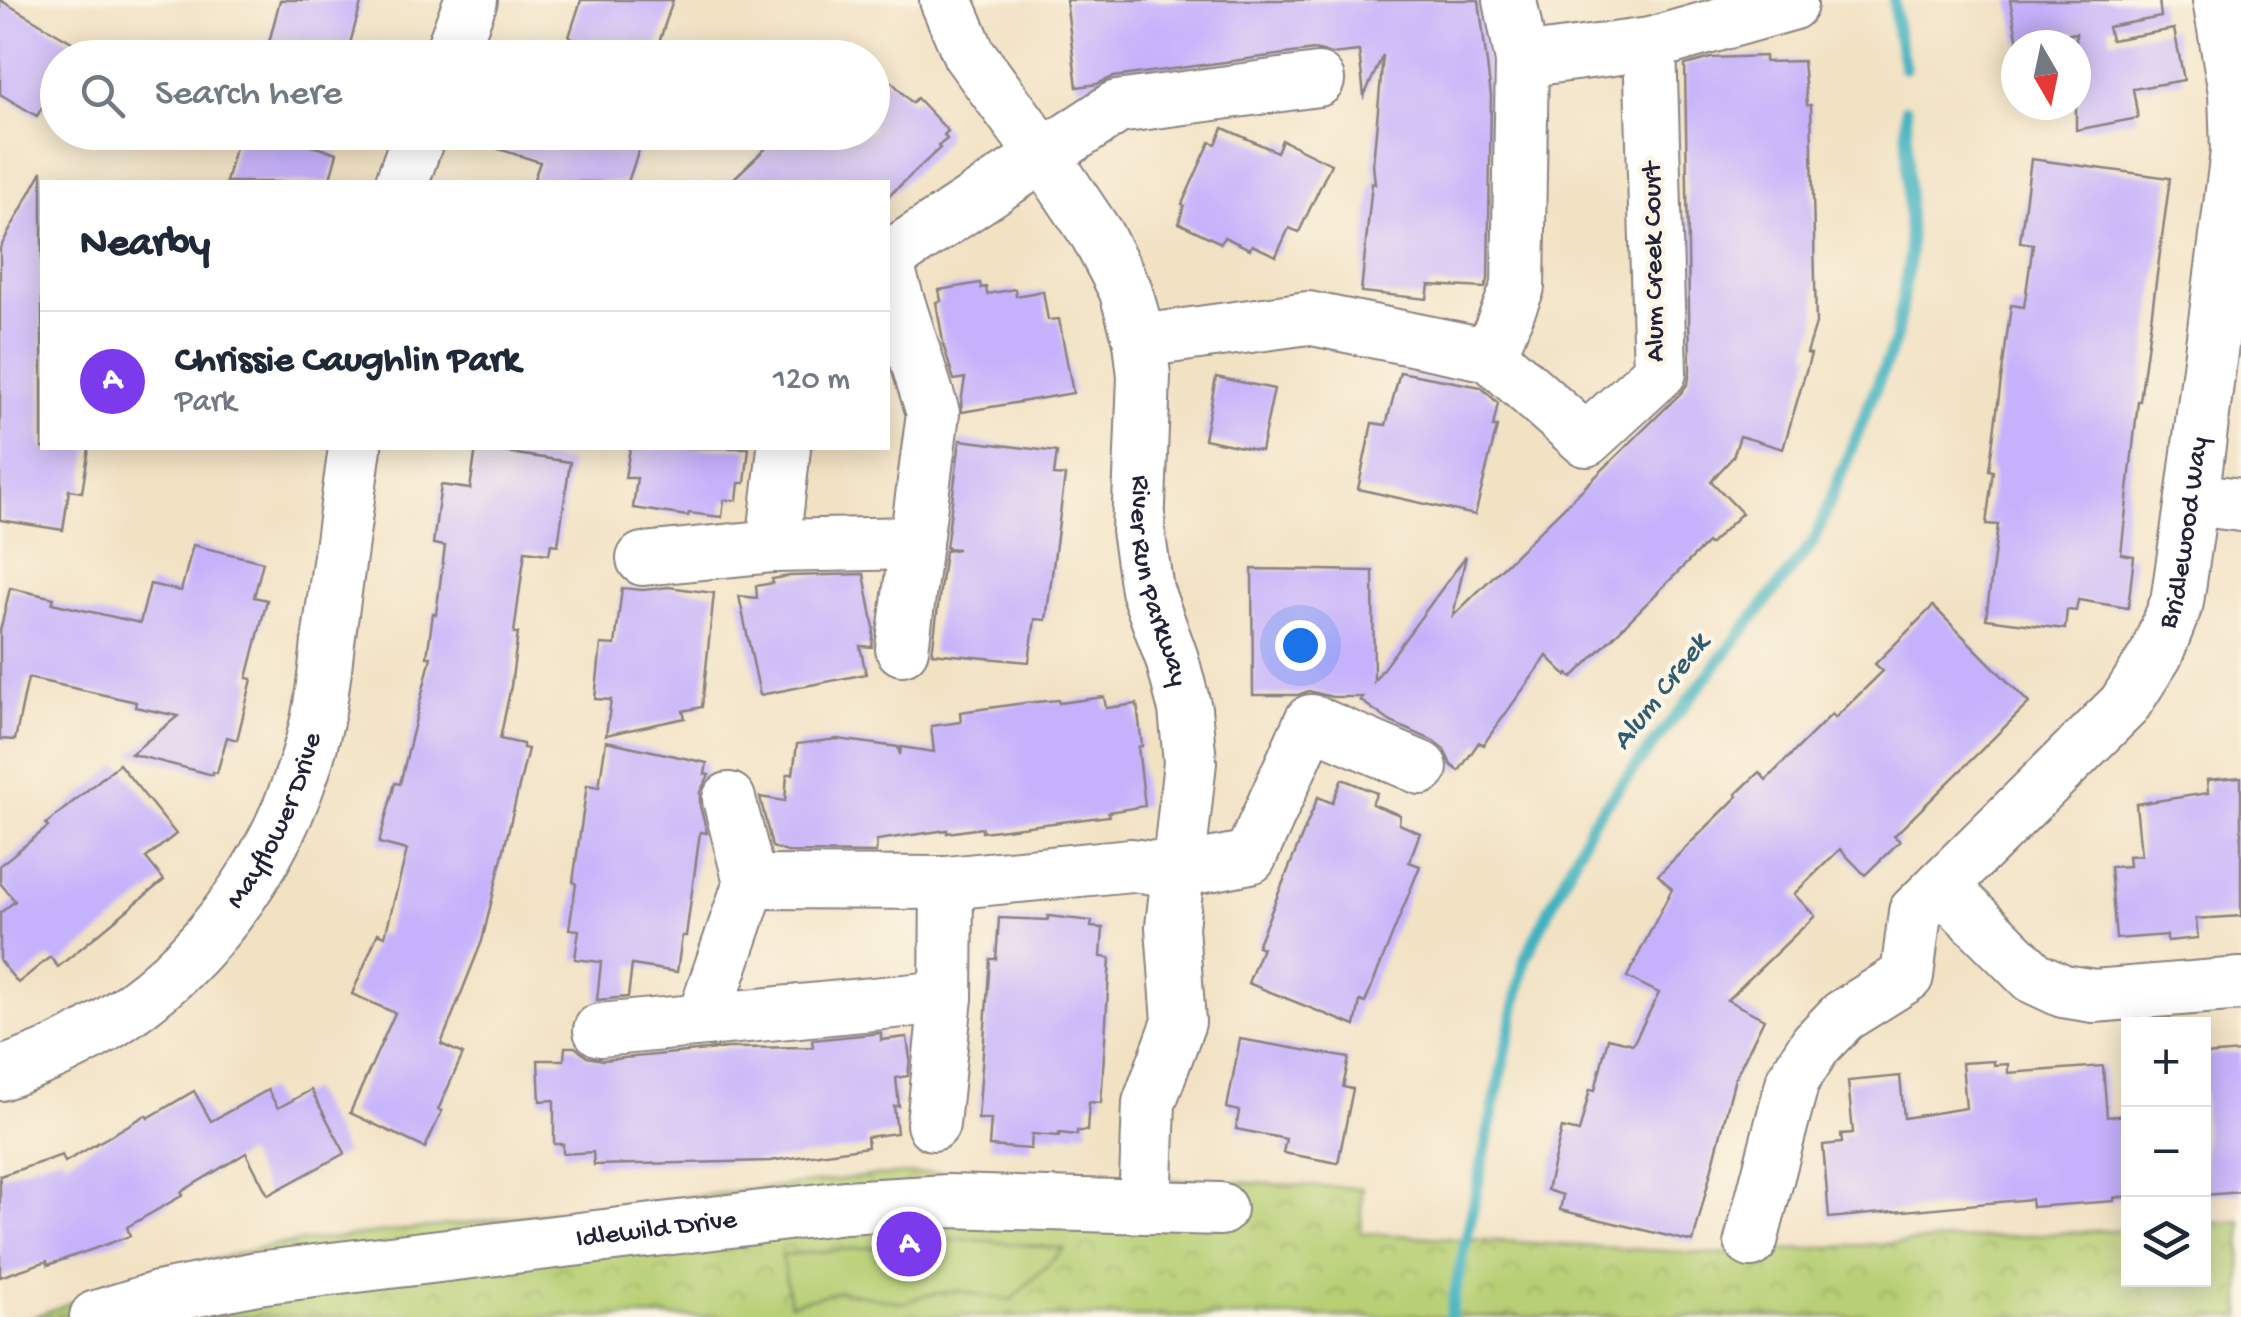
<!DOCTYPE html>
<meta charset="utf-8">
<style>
body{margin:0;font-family:"Gochi Hand",sans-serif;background:#f2f2f3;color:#1f2937}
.controls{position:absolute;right:30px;bottom:30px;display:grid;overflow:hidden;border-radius:0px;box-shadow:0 5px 25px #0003}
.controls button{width:90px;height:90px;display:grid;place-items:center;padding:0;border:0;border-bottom:2px solid #e0e1e3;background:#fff;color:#1f2937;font:50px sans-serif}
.compass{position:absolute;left:2001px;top:30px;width:90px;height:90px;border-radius:50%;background:#fff;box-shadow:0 5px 25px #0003;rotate:171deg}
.you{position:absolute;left:1300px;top:645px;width:35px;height:35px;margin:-25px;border:8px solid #fff;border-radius:50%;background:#1a73e8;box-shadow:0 0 0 15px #1a73e833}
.badge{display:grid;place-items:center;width:65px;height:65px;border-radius:50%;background:#7c3aed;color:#fff;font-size:32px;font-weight:700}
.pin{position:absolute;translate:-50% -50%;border:5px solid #fff;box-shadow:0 2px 10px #0006}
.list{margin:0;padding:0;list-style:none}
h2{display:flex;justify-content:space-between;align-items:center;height:130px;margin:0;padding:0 40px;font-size:42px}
h2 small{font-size:32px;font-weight:400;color:#747a83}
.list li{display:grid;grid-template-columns:65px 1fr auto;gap:30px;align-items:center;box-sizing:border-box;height:140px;padding:0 40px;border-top:2px solid #e0e1e3}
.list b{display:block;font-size:38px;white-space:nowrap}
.list p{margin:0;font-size:32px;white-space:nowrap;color:#747a83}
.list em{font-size:32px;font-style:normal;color:#747a83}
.icon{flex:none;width:55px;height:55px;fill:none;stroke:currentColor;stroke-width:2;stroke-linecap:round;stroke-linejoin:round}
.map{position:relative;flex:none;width:2241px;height:1317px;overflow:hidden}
.search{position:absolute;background:#fff;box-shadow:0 5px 25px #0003;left:40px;top:40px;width:850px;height:110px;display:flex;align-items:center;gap:25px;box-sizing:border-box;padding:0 35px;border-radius:55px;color:#747a83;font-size:38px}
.panel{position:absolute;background:#fff;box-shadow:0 5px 25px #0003;left:40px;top:180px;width:850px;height:270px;border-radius:0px}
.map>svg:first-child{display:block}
</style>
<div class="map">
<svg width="2241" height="1317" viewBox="0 0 2241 1317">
<defs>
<pattern id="park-crowns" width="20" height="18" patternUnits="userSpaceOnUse" patternTransform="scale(2.5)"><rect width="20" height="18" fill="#b7cf74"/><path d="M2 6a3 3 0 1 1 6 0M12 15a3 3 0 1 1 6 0" fill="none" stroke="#9db165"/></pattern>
</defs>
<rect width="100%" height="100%" fill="#fcf5e5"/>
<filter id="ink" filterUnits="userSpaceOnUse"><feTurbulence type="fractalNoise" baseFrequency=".01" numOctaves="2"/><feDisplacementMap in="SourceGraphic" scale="20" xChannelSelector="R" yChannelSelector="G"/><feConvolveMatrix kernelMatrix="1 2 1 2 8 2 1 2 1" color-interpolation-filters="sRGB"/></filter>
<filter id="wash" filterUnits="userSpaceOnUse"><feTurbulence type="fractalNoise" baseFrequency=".0048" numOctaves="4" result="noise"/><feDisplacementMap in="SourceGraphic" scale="40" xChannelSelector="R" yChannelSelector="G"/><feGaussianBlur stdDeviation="2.25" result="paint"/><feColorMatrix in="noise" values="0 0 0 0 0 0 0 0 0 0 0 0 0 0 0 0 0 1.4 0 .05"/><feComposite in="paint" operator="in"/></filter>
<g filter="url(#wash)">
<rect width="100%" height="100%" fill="#f2e2c4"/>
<path fill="url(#park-crowns)" stroke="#6c7858" stroke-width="2.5" d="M965,1171l397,17 -1,45 356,21 411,-25v51h76v-56l37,-3v96h-2209l115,-42 127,-30 598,-69z"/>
<path fill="#b7cf74" stroke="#6c7858" stroke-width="2.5" d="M966,1239l98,10 -53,51 -52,-9 -35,4 -19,8 -65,-12 -50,13 -8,-49z"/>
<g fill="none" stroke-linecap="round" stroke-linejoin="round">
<g stroke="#43b2bf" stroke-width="12">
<path d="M1894,0l3,32 8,36"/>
<path d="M1450,1317l75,-358 67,-137 222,-281 82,-203 14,-84 -4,-145"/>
</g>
</g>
<g id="blocks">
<g fill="#c5b1fc">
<path d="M0,0l99,58h-41v23l-21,35 -37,-22z"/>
<path d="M280,0h82l-16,58h-81z"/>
<path d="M581,0h92l-19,58h-88l6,-20 -3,-1z"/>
<path d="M1066,0h413l12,96 -3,184 -3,8 -56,-3 -2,14 -66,-7 11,-109 3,1 -2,-20 10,-109 -19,41 -5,-45 -27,3 -18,-4 -201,27 -16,7 -20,3z"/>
<path d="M2010,0h149l2,17 -53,10 3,13 63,-11 10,51 -51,9 5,29 -62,12v-97l-58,10z"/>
<path d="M1765,56v6l38,-1 4,44h4l5,219 -9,29 4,1 -28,95 -43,-13 -7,21 -22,24 31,32 -33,32 -2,-2 -135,135 -4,-4 -1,2 -20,-20 -64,89 -4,-3 -20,29 -8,-6 -7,-16 -10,-8 -43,-19 -31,-22 3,-3h-31l-23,-6 -11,4h-45l-1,-126 121,2 1,110 92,-125 -13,60 228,-223 7,-10 2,-12 -5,-306 26,-7z"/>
<path d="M872,67l17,17 3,-2 20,21 5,-5 31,33 -4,4 3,4 -9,7 2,2 -50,47 -2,-3v-10h-158l53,-50h89z"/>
<path d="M1223,128l54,24 5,-12 49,24 -32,68 -10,-4 -13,28 -24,-11 -2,4 -26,-12 -3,6 -42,-20 5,-18 -2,-1 28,-62 6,2z"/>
<path d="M239,132h68l-3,12 33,9 -8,29h-103z"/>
<path d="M471,132h174l-17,50h-95l7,-20 -70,-22z"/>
<path d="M2031,159l139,19 -30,223h-2l-17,153 13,2 -6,52 -50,-8 -2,11 -9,-1 -2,19 -79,-10 12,-94 -12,-1 7,-53 -4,-1 22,-165 13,2 9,-63 -13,-2z"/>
<path d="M42,171v277h47l-7,44 -13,-2 -6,40 -63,-10v-272z"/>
<path d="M980,283l1,5 5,-1 1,7 28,-5 1,7 27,-5 5,29 11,-1 14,74 -111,19 -1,-9 4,-25 -11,2 -10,-33 -8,-45 5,-1 -2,-11z"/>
<path d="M1400,372l81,15 17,16 -5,24h4l-22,88 -117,-26 14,-66 14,2z"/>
<path d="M1216,377l58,12 -13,62 -57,-12z"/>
<path d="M960,440l97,12 -3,23 11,1 -19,144 -11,-1 -6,43 -97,-9 13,-102 13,-2 -12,-1z"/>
<path d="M476,448l94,14 -12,83 -7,-1 -2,10 -24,-3 -11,82h4l-7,53 -11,53 23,5v4l5,1 -46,192 -41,103 22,10 -25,56 4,1 -17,37 -75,-35 45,-100 -43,-19 26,-61 7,3 22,-86 -28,-7 16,-60 5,1 31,-127h-4l6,-44 3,1 9,-68 -12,-2 8,-59 29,4z"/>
<path d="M630,448h119l-4,35h-6l-2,17h-13l-2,17 -33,-4 -1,3 -55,-8 4,-30h-12z"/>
<path d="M193,545l70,17 -9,35 13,3 -20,78 5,1 -15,61 -10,-3 -10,36 -4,-1v3l-82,-21 47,-38 -43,-9 1,-5 -108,-24 -13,62 -15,-1v-108l10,-43 44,10 -2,5 88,20 10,-39 31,7z"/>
<path d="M864,574l10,54 -2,19 -12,-1 6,28 -106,21 -21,-99 18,2 -1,-12 17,-3 -1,-4 18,-3z"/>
<path d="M668,587l46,6 -12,114 -19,4 2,7 -79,17 5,-35 -16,-1 6,-55 14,1 7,-57 21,2z"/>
<path d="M1933,606l96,97 -135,133 6,5 -35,34 -25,-26 -46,45 21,22 -88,84 37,19 -29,59 -42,164 -133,-32 3,-15 -16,-5 15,-62 17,4 11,-43 5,1 13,-52 25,6 26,-51 -32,-16 45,-88 -14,-14 80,-79 -2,-2 23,-22 7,8 66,-66 3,4 48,-47 -8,-7z"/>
<path d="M1104,697l2,11 31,-4 5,42 -4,1 7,59 -37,6 1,4 -127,16v-4l-35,5v-3l-70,10 -1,13 -89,-1 -15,-5 -12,-50 25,4 2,-27h6l4,-30 40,-5 61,8 2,8 1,-8 33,5 -3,-26 30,-4 -1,-10 64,-9 34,-3 1,3z"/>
<path d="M606,741l101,22 -2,11 4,1 -9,17v14l7,27 -7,-1 -14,104h-4l-5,36 -45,-7 -4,32 -31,3 4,-38 -26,-3 4,-29 -10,-1 7,-45 -3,-2 14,-97 12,2z"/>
<path d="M119,764l57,70 -30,24 18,22 -106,87 -8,-10 -32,26 -18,-22v-48l15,-12 -15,-18v-18l48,-38 -2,-3z"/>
<path d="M2241,777v139l-45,3 2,19 -31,3v-6l-51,4 -6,-72 19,-1 -1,-10 13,-1 -5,-51 72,-11 -1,-13z"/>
<path d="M1342,779l35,14 -5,11 28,11 -1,9 21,9 -11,29 11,4 -55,137 -5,-2 -5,25 -107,-43 14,-35 -5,-2 61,-149 14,6z"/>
<path d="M1048,916l44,5 -1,6 12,1 -2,29 9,1 -9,145 -12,-1 -2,29h-10v4l-18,-2v3l-27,-2 -1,15 -42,-3 2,-27h-13l12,-160h6l3,-41 49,2z"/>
<path d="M881,1033v7l26,-3 3,22 -2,17 -12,2 3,28h-5l3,27 -30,4 1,10 -98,14 -176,4 -1,-13 -30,2v-10h-9v-44l-14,1 -2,-41h26l1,-13h10l12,10 16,3 125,-12 85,-1 -1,-7z"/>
<path d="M1240,1039l109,19 -6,29 10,2 -15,74 -55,-10 3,-14 -50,-10 3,-18 -12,-3z"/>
<path d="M2241,1052v140l-37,3v-140z"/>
<path d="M1994,1061v4l14,-1v9l95,-7 4,51 21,-2v82l-14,1v3l-82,6 -1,-8 -202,19 -6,-73 19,-2 -1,-9 12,-1 -5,-52 52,-5 4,42 62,-10 -4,-45z"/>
<path d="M268,1090l10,18 33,-18 34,63 -77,42 -22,-42 -65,39 2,3 -56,32 3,9 -82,29 -1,-4 -47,16v-101l62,-21 3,7 81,-47 2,3 46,-27 17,30z"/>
</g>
</g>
</g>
<g filter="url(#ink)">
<use href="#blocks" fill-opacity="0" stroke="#8a8280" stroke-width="2.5"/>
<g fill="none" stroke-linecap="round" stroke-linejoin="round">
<defs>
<g id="minor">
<path id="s1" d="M946,0l23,54 75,102 53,79 28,54 15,52 4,35 -6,154 9,60 25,69 13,50 5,53 -18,165 7,95 -30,81 -4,104"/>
<path d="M449,58l22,-58"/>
<path d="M1522,61l128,-17 141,-40"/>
<path d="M402,182l18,-50"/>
<path d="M888,258l229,-151 201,-27"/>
<path d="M888,269l45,144 -31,236"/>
<path d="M1140,341l168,-23 182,37 96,85 74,-68 -10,-328"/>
<path d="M1490,355l28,-68 4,-226 -12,-61"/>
<path d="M2192,499l49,6"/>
<path d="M773,546l143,-3"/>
<path d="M643,559l130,-13 11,-98"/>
<path d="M750,882l197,1"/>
<path d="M1942,886l91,91 30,14 31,5 147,-12"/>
<path d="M703,1020l47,-138 -21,-83"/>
<path d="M600,1030l346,-33"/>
<path id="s2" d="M0,1074c21,-8 43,-15 63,-25 129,-62 221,-186 253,-324 7,-29 9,-60 13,-90 9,-62 17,-125 26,-187"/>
<path d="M933,1124l13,-127 1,-114 184,-18 47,6 72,-14 61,-136 110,47"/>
<path id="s3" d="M1751,1241l42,-161 23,-36 27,-28 64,-40 8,-64 209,-207 32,-50 21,-53 15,-103 45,-347 -2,-60 -16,-92"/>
<path id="s4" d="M96,1317l62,-19 99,-20 588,-71 103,-6 272,8"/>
</g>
</defs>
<use href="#minor" stroke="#8a8280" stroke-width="56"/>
<use href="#minor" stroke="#fff" stroke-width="52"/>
</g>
</g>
<g text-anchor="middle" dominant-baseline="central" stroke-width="9" stroke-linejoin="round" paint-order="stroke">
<g font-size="28" fill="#22223b" stroke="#fcf5e5">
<text transform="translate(1655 262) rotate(-91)">Alum Creek Court</text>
<text stroke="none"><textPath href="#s3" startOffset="868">Bridlewood Way</textPath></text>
<text stroke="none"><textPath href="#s1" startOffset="638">River Run Parkway</textPath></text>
<text stroke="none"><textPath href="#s2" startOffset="388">Mayflower Drive</textPath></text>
<text stroke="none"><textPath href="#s4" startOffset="568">Idlewild Drive</textPath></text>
</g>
<g font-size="30" font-style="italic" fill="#2f5c70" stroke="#fcf5e5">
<text transform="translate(1662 693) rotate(-52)">Alum Creek</text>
</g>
</g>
</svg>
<div class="controls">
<button>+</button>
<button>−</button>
<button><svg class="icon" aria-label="layers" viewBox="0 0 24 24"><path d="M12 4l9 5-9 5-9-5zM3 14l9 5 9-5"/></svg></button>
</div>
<svg class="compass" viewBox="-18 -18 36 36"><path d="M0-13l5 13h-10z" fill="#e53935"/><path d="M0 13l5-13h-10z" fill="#747a83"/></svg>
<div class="you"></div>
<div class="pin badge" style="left:909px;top:1244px">A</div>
<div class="search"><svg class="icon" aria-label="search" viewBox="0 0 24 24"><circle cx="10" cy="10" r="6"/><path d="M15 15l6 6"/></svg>Search here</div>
<section class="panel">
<h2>Nearby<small></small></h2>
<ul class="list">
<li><span class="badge">A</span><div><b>Chrissie Caughlin Park</b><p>Park</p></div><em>120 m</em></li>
</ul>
</section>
</div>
